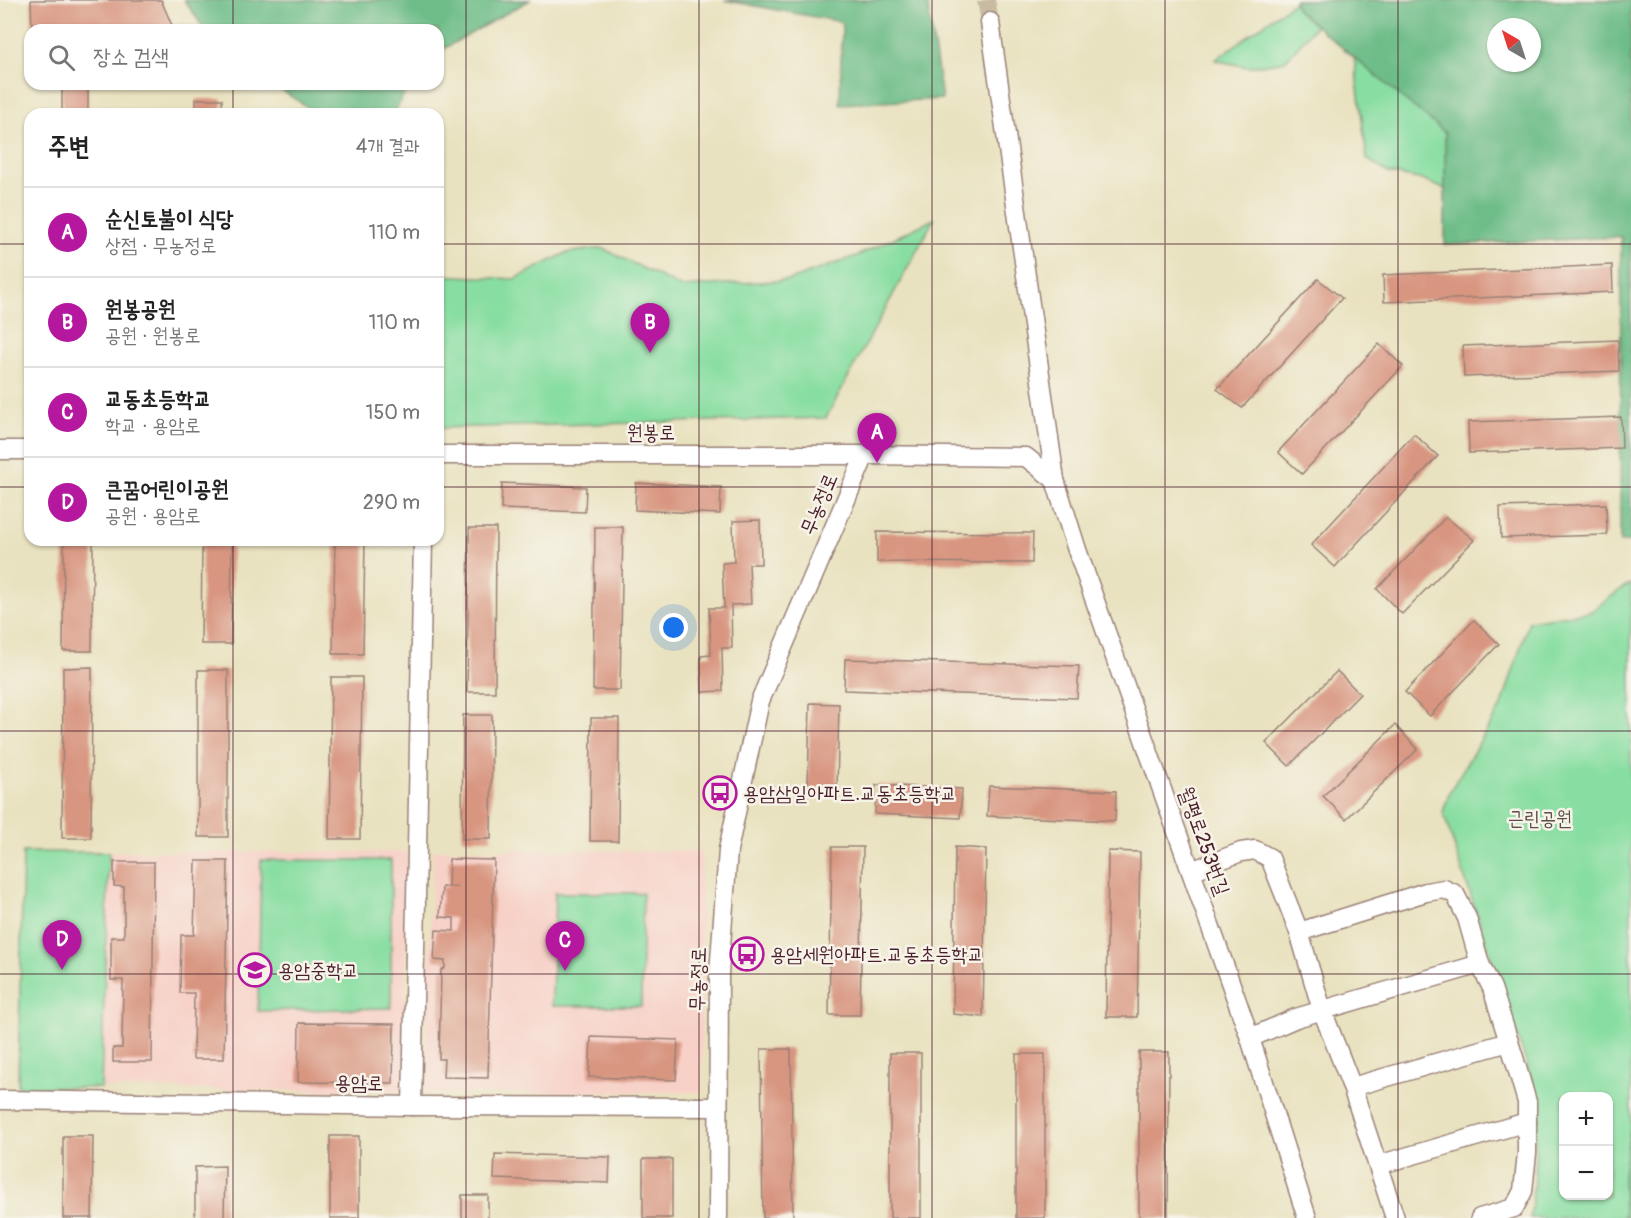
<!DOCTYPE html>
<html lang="ko">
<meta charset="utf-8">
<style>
body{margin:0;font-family:Pangolin,"Poor Story",sans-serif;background:#f2f2f2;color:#222}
.controls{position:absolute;right:18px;bottom:18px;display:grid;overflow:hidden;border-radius:12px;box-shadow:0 2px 4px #0004}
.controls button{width:54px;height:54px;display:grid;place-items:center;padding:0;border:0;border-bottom:2px solid #e0e0e0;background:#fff;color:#222;font:30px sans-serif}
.compass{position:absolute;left:1487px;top:18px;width:54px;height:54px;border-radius:50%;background:#fff;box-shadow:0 2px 4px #0004;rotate:321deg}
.you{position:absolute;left:674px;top:628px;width:21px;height:21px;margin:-15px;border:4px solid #fff;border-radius:50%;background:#1a73e8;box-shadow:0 0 0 9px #1a73e833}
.badge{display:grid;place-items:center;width:39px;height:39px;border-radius:50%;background:#b5179e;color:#fff;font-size:20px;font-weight:700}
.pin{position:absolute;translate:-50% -50px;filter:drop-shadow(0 2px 3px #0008)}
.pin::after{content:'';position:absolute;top:32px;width:21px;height:18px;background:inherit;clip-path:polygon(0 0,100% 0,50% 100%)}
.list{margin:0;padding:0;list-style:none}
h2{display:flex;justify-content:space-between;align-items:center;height:78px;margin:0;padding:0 24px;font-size:26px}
h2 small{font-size:20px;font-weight:400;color:#767676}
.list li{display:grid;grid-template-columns:39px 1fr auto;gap:18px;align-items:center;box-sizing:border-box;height:90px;padding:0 24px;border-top:2px solid #e0e0e0}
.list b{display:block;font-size:22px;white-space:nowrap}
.list p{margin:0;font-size:20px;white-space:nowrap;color:#767676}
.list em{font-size:20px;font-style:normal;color:#767676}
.icon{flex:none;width:33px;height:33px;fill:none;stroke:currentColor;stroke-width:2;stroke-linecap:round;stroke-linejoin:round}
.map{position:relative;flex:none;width:1631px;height:1218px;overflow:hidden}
.search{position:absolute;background:#fff;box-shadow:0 2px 4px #0004;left:24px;top:24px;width:420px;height:66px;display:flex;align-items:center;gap:15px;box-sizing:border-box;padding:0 21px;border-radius:18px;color:#767676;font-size:22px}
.panel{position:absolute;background:#fff;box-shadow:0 2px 4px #0004;left:24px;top:108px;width:420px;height:438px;border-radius:18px}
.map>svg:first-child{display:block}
</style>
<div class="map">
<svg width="1631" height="1218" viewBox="0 0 1631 1218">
<rect width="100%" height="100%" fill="#f7f3e8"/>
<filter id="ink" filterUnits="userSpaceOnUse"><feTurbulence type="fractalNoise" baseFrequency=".0167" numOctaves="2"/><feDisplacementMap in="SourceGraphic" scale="12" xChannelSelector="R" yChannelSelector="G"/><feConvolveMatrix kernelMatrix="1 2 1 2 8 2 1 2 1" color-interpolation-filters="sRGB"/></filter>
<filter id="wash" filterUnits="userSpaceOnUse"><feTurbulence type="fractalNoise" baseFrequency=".008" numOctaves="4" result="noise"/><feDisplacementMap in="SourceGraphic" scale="24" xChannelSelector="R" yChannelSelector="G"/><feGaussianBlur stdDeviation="1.35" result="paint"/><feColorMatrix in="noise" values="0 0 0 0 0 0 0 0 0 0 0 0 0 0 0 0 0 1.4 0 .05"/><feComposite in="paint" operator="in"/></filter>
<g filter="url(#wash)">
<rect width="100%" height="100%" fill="#e9e2c0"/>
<g fill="#f7d1c8">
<path d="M433,850l268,1 1,241 -277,1z"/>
<path d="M109,852h298l-3,240 -303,-4z"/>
</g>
<g fill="#88dea2" stroke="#697e66" stroke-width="1.5" fill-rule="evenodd">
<path d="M1297,0h334l-98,223 -114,-44 -31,-6 -21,-14 -17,-135 -31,-2 -34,39 -37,6 -33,-7zM1496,27h36v36h-36z"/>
<path d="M934,219l-108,199 -388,10v-153l77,4 51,-26 36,-5 79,39 109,-7 69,-25z"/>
<path d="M1631,584v634h-101l5,-44v-85l-92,-277 7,-21 52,-86 27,-84 61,-9 37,-27zM1564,1096h44v100h-44z"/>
<path d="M23,852h86l-8,236 -83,-1z"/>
<path d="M261,860h130v148l-133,3z"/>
<path d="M555,893h88l-2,113h-89z"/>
</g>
<g fill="#6ebd88" stroke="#5c6e5a" stroke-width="1.5" fill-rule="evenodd">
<path d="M184,0h346l-92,52v-22h-233z"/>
<path d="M724,0h203l15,99 -102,5 2,-82z"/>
<path d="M1294,0h337v541l-11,1 1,-305 -176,8v-112l-148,-123zM1496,27h36v36h-36z"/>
<path d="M272,84h137l-15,30h-76z"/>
<path d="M1631,1124v94h-7l-1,-45z"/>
</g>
<g id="blocks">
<g fill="#d89580">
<path d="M31,0h130l13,30h-142z"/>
<rect x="62" y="85" width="26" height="29"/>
<rect x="196" y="99" width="26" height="15"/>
<path d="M1612,265l1,27 -229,10 -1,-27z"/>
<path d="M1318,279l24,19 -100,110 -25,-19z"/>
<path d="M1618,340l1,31 -155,6 -1,-31z"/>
<path d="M1379,344l24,22 -101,108 -24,-22z"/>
<path d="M1621,417l1,31 -153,5 -1,-31z"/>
<path d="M1414,434l24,22 -103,111 -24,-22z"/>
<path d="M502,483l84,4 -1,25 -84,-3z"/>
<path d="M636,483l85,4 -1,27 -85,-4z"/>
<path d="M1606,504l1,31 -106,3 -1,-31z"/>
<path d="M1446,517l28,23 -72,74 -25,-25z"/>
<path d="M760,520l1,44h-12l2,40 -20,1 1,43h-10l1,43 -21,1 -1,-36 10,-1 -2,-47h15l-2,-45 12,-1 -1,-41z"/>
<path d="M595,527h28l-3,163h-27z"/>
<path d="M469,528h27l-1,164h-28z"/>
<path d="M877,532l156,1 -1,30 -155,-1z"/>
<path d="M64,540h29l-1,111h-29z"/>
<path d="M335,540h30l-2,114h-30z"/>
<path d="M202,542l30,1 -1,101h-30z"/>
<path d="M1474,620l25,24 -69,72 -25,-24z"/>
<path d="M845,659l234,7 -2,32 -233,-8z"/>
<path d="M92,667l-1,171h-29l1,-170z"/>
<rect x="198" y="670" width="30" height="167"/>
<path d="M1337,671l23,23 -71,72 -23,-23z"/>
<path d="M331,677h31l-2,162h-31z"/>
<path d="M810,703l29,1 -2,85h-29z"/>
<path d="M463,715h29l-1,124h-29z"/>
<path d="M591,718h28l-1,123h-28z"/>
<path d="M1395,725l23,24 -72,70 -23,-23z"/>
<path d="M876,785l86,4 -2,29 -85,-4z"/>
<path d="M989,786l127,5 -1,30 -128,-5z"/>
<path d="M832,847h31l-3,168h-31z"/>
<path d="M955,847l31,2 -3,168 -30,-3z"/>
<path d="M1108,851l32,1 -3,165h-31z"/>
<path d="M449,859l45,1 -6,218 -45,-1 1,-18h-5l2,-89 4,-2v-7l-11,-1 2,-30 18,1v-13l-14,-1 2,-30h17h-11z"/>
<path d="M196,861h32l-4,198h-31l1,-66h-14l1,-58h13z"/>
<path d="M114,862h40l-2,200h-39v-14h9l1,-68h-12v-43h13v-50l-10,-1z"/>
<path d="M299,1023l95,1 -1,59 -95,-1z"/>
<path d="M591,1037l87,3 -2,40 -87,-3z"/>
<path d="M761,1049h30l2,169h-30z"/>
<path d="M1139,1052h30l-1,166h-29z"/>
<rect x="890" y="1053" width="31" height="165"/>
<rect x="1016" y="1054" width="29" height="164"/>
<path d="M63,1136h30l-1,82h-29z"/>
<rect x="330" y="1136" width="29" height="82"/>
<path d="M495,1154l115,3 -1,26 -115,-4z"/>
<rect x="643" y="1159" width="29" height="59"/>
<path d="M225,1166l-1,52h-29v-51z"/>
<rect x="462" y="1195" width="26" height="23"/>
</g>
</g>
</g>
<g filter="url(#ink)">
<use href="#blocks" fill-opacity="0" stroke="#9a8076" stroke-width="1.5"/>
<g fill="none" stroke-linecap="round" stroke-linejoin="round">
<path stroke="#c9bba2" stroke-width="18" stroke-dasharray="18 9" stroke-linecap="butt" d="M986,0l4,22"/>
<defs>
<g id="minor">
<path d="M990,22l65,458 22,70 173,488 57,180"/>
<path d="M0,450h30"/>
<path d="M438,455h427l161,2 29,23"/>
<path d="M1191,871l50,-19 14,-2 15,8 29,74 23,78 30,77 43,131"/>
<path d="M1299,932l127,-40 18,-3 11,5 12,24 13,46 12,24 23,73 12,41v51l-4,38 -9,17 -34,10"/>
<path d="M1250,1038l46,-20 184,-54"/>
<path d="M1352,1087l157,-45"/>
<path d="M0,1100l412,6 306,1"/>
<path d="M412,1106l11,-566"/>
<path d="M1378,1165l149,-43"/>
<path d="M718,1218l1,-244 9,-124 32,-149 105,-246"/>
</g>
</defs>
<use href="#minor" stroke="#9a8076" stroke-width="21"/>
<use href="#minor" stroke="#fff" stroke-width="18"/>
</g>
</g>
<path fill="none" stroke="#4a1f2b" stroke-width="1.5" stroke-opacity="0.55" d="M233,0v30M466,0v1218M699,0v1218M932,0v1218M1165,0v1218M1398,0v1218M233,84v30M0,244h30M438,244h1193M0,487h30M438,487h1193M233,540v678M0,731h1631M0,974h1631"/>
<defs>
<symbol id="bus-ring" viewBox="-11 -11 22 22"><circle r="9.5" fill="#f7f3e8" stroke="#b5179e" stroke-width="1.5"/><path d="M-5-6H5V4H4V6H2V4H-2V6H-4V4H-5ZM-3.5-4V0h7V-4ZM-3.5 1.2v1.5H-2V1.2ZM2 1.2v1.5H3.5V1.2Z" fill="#b5179e"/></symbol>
<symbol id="school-ring" viewBox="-11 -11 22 22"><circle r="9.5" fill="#f7f3e8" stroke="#b5179e" stroke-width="1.5"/><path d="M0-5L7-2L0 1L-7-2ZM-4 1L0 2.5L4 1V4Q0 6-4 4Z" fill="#b5179e"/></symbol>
</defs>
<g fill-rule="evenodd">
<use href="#bus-ring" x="701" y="774" width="38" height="38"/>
<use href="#bus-ring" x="728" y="935" width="38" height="38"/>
<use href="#school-ring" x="236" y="951" width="38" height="38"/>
</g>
<g text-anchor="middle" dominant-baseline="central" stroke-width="5" stroke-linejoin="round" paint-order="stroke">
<g font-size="20" fill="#4a1f2b" stroke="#f7f3e8">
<text x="651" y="432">원봉로</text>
<text transform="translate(819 504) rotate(-67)">무농정로</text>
<text transform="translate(1204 841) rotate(70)">월평로253번길</text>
<text transform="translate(698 979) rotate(-88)">무농정로</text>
<text transform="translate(359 1083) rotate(1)">용암로</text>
</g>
<g font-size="20" fill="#4a1f2b" stroke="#f7f3e8" text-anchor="start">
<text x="743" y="793">용암삼일아파트.교동초등학교</text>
<text x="770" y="954">용암세원아파트.교동초등학교</text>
<text x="278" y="970">용암중학교</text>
</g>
<g font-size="20" fill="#5a4f49" stroke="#f7f3e8">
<text x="1540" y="818">근린공원</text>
</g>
</g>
</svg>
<div class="controls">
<button>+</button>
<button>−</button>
</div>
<svg class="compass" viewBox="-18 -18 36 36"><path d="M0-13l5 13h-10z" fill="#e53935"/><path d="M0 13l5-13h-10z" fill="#767676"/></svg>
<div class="you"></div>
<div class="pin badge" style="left:877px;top:463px">A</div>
<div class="pin badge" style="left:650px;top:353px">B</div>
<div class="pin badge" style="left:565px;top:971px">C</div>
<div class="pin badge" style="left:62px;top:970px">D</div>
<div class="search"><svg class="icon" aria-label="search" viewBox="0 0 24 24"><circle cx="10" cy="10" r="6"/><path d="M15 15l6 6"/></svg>장소 검색</div>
<section class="panel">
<h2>주변<small>4개 결과</small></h2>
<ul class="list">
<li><span class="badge">A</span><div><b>순신토불이 식당</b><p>상점 · 무농정로</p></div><em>110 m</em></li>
<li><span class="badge">B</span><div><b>원봉공원</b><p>공원 · 원봉로</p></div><em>110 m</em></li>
<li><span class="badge">C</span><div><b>교동초등학교</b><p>학교 · 용암로</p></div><em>150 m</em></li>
<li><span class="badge">D</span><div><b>큰꿈어린이공원</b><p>공원 · 용암로</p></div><em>290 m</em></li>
</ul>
</section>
</div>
